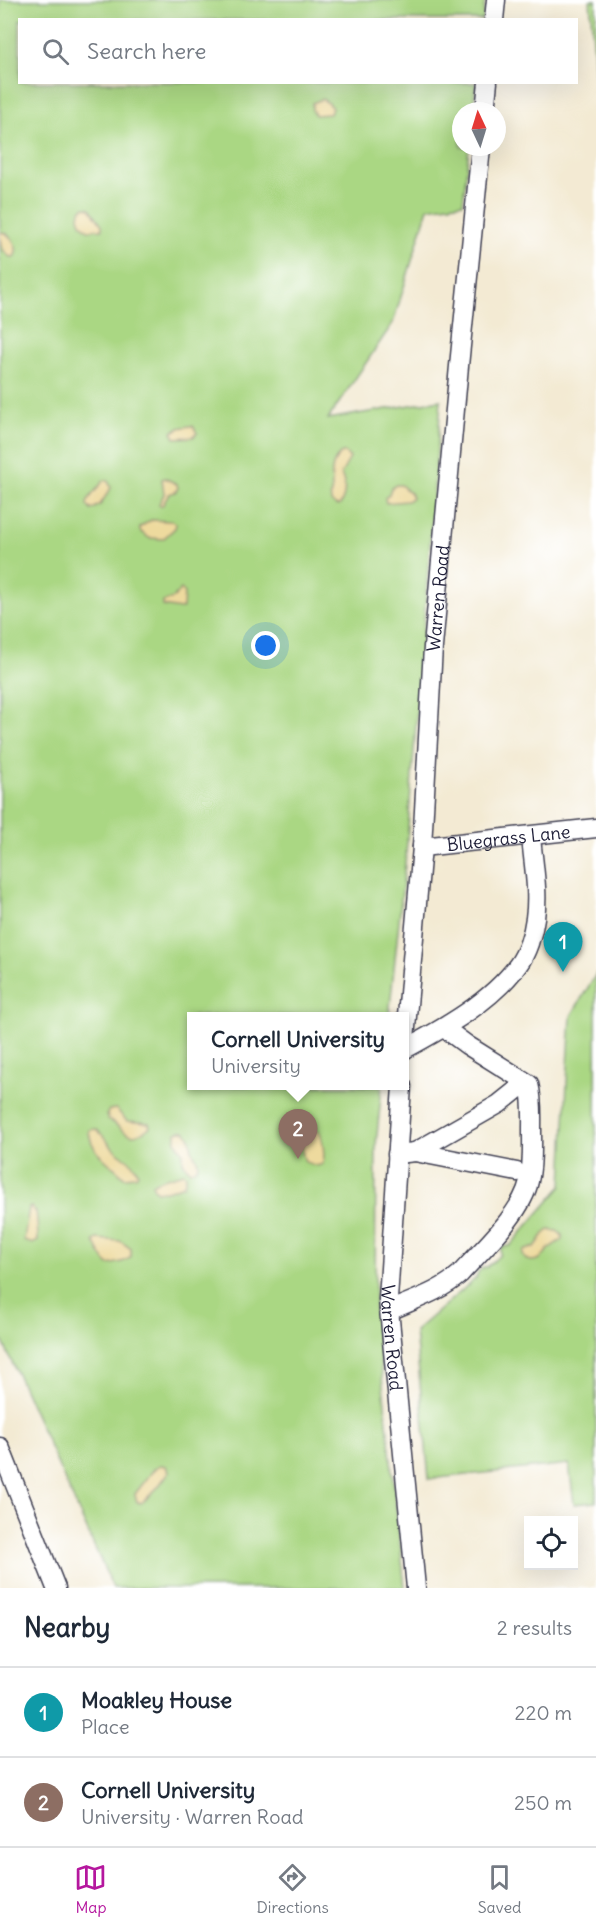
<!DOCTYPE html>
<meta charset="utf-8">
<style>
body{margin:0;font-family:Delius,sans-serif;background:#f2f2f3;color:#1f2937}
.controls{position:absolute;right:18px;bottom:18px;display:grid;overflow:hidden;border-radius:0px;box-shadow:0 6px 24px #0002}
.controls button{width:54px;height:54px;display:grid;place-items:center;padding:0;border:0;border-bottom:2px solid #e0e1e3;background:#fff;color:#1f2937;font:30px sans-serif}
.compass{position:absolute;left:452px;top:102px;width:54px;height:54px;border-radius:50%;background:#fff;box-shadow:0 6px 24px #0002;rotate:356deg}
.you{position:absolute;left:266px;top:646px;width:21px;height:21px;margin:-15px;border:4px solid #fff;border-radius:50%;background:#1a73e8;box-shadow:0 0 0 9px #1a73e833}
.badge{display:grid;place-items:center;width:39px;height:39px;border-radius:50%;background:#b5179e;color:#fff;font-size:20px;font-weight:700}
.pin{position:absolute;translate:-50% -50px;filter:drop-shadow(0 2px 3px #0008)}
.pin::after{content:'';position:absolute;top:32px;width:21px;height:18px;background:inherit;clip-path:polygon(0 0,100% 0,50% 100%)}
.popup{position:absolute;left:187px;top:1012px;width:222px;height:78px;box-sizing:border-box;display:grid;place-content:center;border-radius:0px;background:#fff;filter:drop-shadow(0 2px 4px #0005);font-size:20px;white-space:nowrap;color:#747a83}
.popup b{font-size:22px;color:#1f2937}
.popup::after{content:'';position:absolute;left:50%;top:100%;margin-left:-12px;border:12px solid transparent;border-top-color:#fff}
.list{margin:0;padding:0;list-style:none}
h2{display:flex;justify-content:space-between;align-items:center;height:78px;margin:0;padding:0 24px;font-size:26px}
h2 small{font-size:20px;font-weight:400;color:#747a83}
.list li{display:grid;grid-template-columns:39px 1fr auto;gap:18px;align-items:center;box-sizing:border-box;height:90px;padding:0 24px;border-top:2px solid #e0e1e3}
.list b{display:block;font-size:22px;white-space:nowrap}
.list p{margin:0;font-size:20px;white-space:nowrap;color:#747a83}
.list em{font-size:20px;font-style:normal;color:#747a83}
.icon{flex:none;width:33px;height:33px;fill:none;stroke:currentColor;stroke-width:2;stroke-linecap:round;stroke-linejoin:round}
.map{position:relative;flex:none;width:596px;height:1588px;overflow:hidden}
.search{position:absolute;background:#fff;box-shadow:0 6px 24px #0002;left:18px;right:18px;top:18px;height:66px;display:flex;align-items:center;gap:15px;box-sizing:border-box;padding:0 21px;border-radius:0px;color:#747a83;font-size:22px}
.sheet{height:258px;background:#fff}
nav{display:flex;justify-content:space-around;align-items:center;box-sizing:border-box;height:84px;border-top:2px solid #e0e1e3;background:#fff;font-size:16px;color:#747a83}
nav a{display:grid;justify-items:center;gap:3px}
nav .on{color:#b5179e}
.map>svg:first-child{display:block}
</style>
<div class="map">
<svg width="596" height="1588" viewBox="0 0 596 1588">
<rect width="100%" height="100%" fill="#fff"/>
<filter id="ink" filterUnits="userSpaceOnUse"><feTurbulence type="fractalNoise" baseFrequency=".0167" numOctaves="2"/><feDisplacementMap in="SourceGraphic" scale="12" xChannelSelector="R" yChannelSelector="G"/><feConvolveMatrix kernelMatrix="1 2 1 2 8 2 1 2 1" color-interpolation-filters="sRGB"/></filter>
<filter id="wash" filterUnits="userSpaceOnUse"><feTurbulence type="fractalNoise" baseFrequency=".008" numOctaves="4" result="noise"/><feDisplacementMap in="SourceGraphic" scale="24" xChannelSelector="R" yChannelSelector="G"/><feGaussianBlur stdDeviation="1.35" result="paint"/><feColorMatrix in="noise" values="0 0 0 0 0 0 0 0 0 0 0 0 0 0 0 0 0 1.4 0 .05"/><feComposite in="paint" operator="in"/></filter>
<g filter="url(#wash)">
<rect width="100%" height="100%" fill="#f3ead3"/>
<g fill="#aad783" stroke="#667c5f" stroke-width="1.5">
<path d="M0,0h485l-2,20h-463v62l456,1 -3,28h-12v36h8l-6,56 -35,5 -35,115 -65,96 113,-19 -35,454 -17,162h-197v70h190l-6,59 -1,167 30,276h-292l-111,-248 -2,-8z"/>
<path d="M590,0h6v85z"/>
<path d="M596,974v528l-22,2 -5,-40 -140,15 -14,-148 61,-53 2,-6 6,-5h3l13,-12 1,-8 9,-1 52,-60 5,-104 4,-66z"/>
</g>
<g fill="#eeda9e" stroke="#887e6c" stroke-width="1.5">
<path d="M322,99l5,3 5,6 -2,6 -15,1 -3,-5v-7z"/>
<path d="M85,207l5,1 12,17v4l-14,1c-9,-6 -13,-18 -3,-23z"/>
<path d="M0,232l6,1c7,7 14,15 8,24h-4c-9,-7 -10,-15 -10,-25z"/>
<path d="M190,426h3l4,7 -4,4 -18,1 -3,-6 7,-4z"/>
<path d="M342,453h3l5,5 -9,16c5,11 5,21 -1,31l-3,1 -6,-4c-2,-7 1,-10 1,-16 -1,-11 -1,-27 10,-33z"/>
<path d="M165,478l12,6 1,4 -3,4 -6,2 -7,12 -3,-2 5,-10 -2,-15z"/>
<path d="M104,480l4,1 3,7 -11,17 -9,5 -4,-5 1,-5z"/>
<path d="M396,485h5l9,8 2,5 -5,3 -21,2 -1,-5 4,-4 2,-6z"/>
<path d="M151,520l21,1 4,3 -1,4 -12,11 -14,-1 -9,-7v-4z"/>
<path d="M181,589l3,3 -1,16 -3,1 -17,-3v-4l10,-4z"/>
<path d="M116,1109l11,12 22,2 1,4c-22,17 -24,3 -42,-8l-1,-5 2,-4z"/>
<path d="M96,1129c7,5 11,13 17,19 9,9 21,13 25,25l-2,3 -12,1c-14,-15 -34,-24 -35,-47z"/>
<path d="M180,1131h5c7,7 5,11 7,19 3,9 13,15 -2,21l-7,-9v-10l-7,-10v-10z"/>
<path d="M314,1131h5c4,7 6,24 4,33l-6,2 -12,-4c-5,-14 -5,-24 9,-31z"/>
<path d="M183,1173l3,2 -2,10c-10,3 -19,9 -29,5l-3,-6 5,-3z"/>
<path d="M31,1207l5,5c1,3 2,26 2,29l-6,3 -8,-4 5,-32z"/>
<path d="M549,1230l8,1 5,4v5c-3,2 -6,3 -8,5 -6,3 -9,10 -14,14 -9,4 -18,2 -17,-8l12,-4 9,-13z"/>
<path d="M97,1239l23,2 11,8v8l-6,4 -16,4c-7,-6 -11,-15 -15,-24z"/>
<path d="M160,1465l6,1 3,6 -11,15 -14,14 -3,2 -4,-1 -2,-8 20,-26z"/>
</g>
</g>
<g filter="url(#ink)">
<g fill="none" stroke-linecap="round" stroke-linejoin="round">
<defs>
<g id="minor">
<path d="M494,20l2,-20"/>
<path d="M485,111l3,-29"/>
<path id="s1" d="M422,847l174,-19"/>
<path d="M405,1049c39,-21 86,-47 113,-84 9,-12 15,-31 17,-47 4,-27 -2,-55 -4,-82"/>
<path id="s2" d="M404,1050l18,-203 11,-200 26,-281 22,-219"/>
<path id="s3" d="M402,1086l-14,213 28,289"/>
<path d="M415,1152l102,20"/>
<path d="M397,1154l18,-2 84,-48 20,-16"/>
<path d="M389,1311c24,-11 51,-19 71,-37 22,-25 62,-60 69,-93 4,-16 3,-34 3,-51 0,-15 1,-31 -3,-46l-62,-39 -23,-17"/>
<path d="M0,1447l56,141"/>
</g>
</defs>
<use href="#minor" stroke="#414052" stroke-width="21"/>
<use href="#minor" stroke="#fff" stroke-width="18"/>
</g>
</g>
<g text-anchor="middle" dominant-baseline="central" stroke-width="6" stroke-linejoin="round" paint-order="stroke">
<g font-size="18" fill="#22223b" stroke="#fff">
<text stroke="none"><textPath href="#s2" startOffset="453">Warren Road</textPath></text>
<text stroke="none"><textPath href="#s1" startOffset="87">Bluegrass Lane</textPath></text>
<text stroke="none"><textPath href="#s3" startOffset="252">Warren Road</textPath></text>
</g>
</g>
</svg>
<div class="controls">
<button><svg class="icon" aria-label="locate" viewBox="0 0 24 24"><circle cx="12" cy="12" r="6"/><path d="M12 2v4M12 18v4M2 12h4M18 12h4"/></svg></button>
</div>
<svg class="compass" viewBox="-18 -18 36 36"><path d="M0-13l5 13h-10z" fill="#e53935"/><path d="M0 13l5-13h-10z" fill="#747a83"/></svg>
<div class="you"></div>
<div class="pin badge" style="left:563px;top:972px;background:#0f9aa8">1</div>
<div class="pin badge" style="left:298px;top:1159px;background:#8d6e63">2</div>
<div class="popup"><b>Cornell University</b>University</div>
<div class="search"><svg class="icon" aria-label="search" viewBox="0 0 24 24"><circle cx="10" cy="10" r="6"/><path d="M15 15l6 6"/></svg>Search here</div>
</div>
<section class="sheet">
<h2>Nearby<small>2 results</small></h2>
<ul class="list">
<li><span class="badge" style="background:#0f9aa8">1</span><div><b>Moakley House</b><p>Place</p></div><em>220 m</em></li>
<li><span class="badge" style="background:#8d6e63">2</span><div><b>Cornell University</b><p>University · Warren Road</p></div><em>250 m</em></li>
</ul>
</section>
<nav>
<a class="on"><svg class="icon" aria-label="map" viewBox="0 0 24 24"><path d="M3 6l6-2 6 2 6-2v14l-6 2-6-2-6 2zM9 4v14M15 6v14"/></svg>Map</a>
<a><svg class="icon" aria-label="directions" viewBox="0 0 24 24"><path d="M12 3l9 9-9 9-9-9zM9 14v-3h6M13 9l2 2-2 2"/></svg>Directions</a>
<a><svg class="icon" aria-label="saved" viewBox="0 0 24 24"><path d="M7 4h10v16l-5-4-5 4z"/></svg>Saved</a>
</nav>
